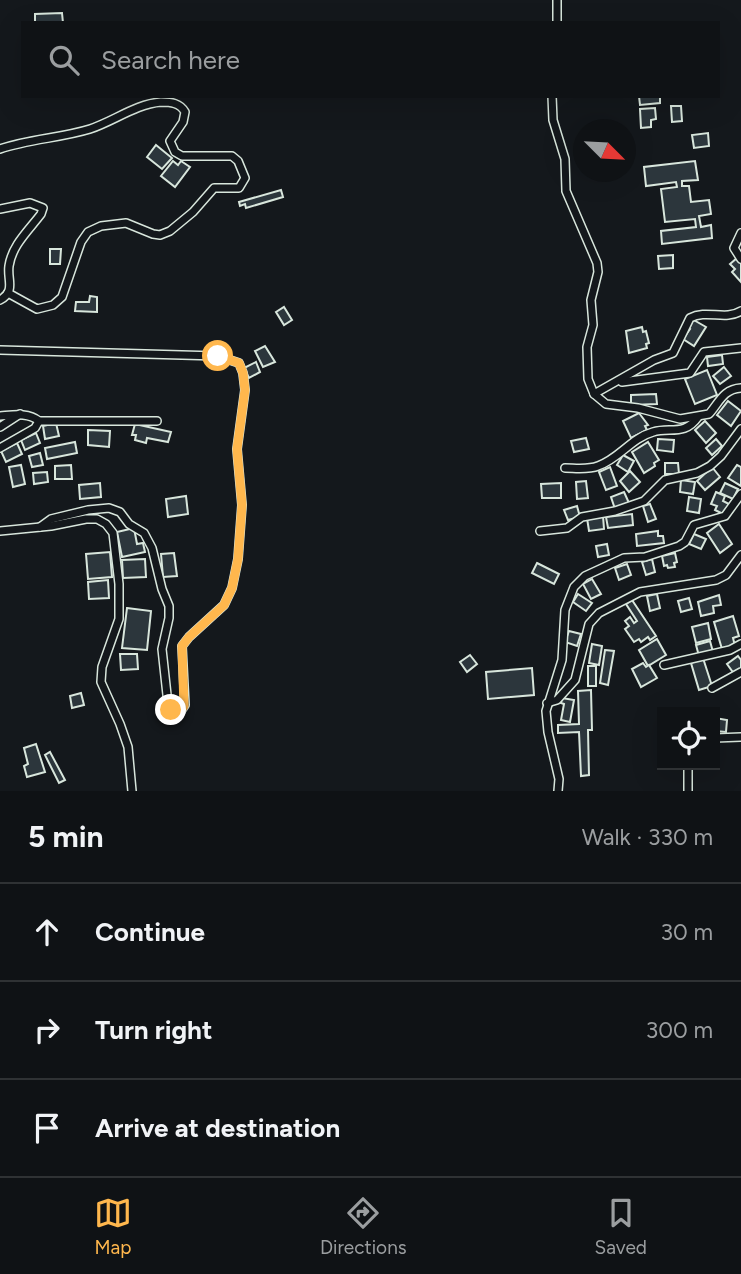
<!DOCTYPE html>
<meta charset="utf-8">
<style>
body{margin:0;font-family:Figtree,sans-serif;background:#1d2022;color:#f1f3f6}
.controls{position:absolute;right:21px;bottom:21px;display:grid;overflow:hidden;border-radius:0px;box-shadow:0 7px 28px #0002}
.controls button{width:63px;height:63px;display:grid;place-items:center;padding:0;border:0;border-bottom:2px solid #2f3234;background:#0f1215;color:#f1f3f6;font:35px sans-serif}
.compass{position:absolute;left:573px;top:119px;width:63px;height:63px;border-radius:50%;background:#0f1215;box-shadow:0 7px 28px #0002;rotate:114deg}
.stop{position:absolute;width:21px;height:21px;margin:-16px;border:5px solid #ffb74d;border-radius:50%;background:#fff}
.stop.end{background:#ffb74d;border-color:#fff;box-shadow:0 2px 7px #0008}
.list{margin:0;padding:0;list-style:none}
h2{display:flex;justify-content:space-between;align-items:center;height:91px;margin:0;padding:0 28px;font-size:30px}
h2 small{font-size:23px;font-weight:400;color:#9b9ea0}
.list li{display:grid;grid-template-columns:46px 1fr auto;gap:21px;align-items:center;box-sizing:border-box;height:98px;padding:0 28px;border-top:2px solid #2f3234}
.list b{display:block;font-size:26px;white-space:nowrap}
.list em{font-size:23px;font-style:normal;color:#9b9ea0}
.icon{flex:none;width:38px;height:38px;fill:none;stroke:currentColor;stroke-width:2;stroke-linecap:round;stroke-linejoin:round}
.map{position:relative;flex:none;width:741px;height:791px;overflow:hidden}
.search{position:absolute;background:#0f1215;box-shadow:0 7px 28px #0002;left:21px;right:21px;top:21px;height:77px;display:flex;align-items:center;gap:18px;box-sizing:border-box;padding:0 24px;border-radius:0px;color:#9b9ea0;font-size:26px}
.sheet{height:385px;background:#0f1215}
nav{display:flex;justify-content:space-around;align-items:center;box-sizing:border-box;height:98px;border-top:2px solid #2f3234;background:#0f1215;font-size:19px;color:#9b9ea0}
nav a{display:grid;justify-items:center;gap:4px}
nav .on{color:#ffb74d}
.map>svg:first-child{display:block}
</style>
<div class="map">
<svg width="741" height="791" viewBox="0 0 741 791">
<rect width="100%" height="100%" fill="#14181c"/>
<g fill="#2c363c" stroke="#d8e6dc" stroke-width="2">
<path d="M62,13l1,10h-28v-9z"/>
<path d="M639,96h21v7l-20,2z"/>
<path d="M671,106h10l1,15 -10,1z"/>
<path d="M655,108l1,11 -5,1v7l-10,1 -1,-19z"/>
<path d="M708,133l1,13 -15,2 -2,-13z"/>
<path d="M156,145l16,13 -10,11 -15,-12z"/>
<path d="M173,161l5,4 3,-4 9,6 -15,20 -14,-11z"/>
<path d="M695,161l3,19 -16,1v5h7l2,16 18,-2 2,14 -12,2 2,11 10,-2 1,13 -50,6 -1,-13 35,-4 -1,-8 -30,3 -4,-33 16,-2 -1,-5 -30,4 -2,-19z"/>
<path d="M281,190l2,7 -37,11 -1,-4 -5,2 -1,-4z"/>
<path d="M50,249h11l-1,15h-10z"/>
<path d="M673,255v13l-14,1 -1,-13z"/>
<path d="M737,258l4,5v19l-9,-10 3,-3 -5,-5z"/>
<path d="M90,296l7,1v15l-22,-1 1,-9h13z"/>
<path d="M284,307l8,13 -8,5 -8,-13z"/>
<path d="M692,319l14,8 -12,19 -11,-7 7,-10 -3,-2z"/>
<path d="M642,327l1,5 3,-1 3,12 -3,1 1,4 -18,5 -3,-22z"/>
<path d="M265,346l10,16 -12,5 -8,-16z"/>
<path d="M722,355l1,9 -15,2 -1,-9z"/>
<path d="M256,362l4,10 -11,6 -5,-10z"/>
<path d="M724,367l7,9 -11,8 -7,-8z"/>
<path d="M707,370l10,25 -22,9 -10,-25z"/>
<path d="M656,394l1,10 -26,1v-10z"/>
<path d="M728,401l13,10 -10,15 -14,-11z"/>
<path d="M639,413l9,12 -3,1 2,4 -16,8 -8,-17z"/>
<path d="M705,421l11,12 -10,10 -11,-13z"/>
<path d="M56,423l3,13 -14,3 -2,-13z"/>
<path d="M135,424l36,8 -3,10 -21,-4 -1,5 -11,-3 1,-5h-4z"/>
<path d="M88,430l22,1 -1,16 -21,-2z"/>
<path d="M36,433l4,10 -15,7 -4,-10z"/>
<path d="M586,438l3,11 -15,3 -3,-11z"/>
<path d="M658,439l16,1 -1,12 -16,-2z"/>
<path d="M716,439l6,7 -10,9 -6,-7z"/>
<path d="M75,442l2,11 -30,6 -2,-11z"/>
<path d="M648,442l11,18 -5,3 1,3 -11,7 -12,-21z"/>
<path d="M17,443l5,11 -16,8 -5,-11z"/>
<path d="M40,453l3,12 -11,2 -3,-11z"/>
<path d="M623,455l11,6 -6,11 -11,-7z"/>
<path d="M665,463h13l1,11h-14z"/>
<path d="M21,465l4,19 -12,3 -4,-20z"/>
<path d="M71,465l1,14h-17v-13z"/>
<path d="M737,465l4,2v19l-13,-8z"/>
<path d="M610,467l7,19 -11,4 -7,-18z"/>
<path d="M712,467l8,10 -15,13 -8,-9z"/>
<path d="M630,471l10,11 -11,10 -9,-11z"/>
<path d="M47,472l1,10 -14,2 -1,-11z"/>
<path d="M681,480l14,2 -2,12 -13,-2z"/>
<path d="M586,481l2,17 -11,1 -1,-17z"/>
<path d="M100,483l1,14 -21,2 -1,-14z"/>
<path d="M561,483v15h-19l-1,-14z"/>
<path d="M725,483l13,6 -5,10 -13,-6z"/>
<path d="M624,492l5,11 -14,6 -4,-12z"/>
<path d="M716,492l9,4 -2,5 6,3 -4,11 -10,-5 2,-4 -6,-2z"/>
<path d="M186,496l2,18 -20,3 -2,-18z"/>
<path d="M689,497l12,2 -2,14 -12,-2z"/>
<path d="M650,504l6,15 -8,3 -5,-16z"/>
<path d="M577,506l3,11 -12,3 -4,-10z"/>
<path d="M632,514l1,11 -25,3 -2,-11z"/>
<path d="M603,516l1,13 -15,2 -2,-13z"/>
<path d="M719,524l13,20 -12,9 -13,-20z"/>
<path d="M134,528l3,16 6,-1 2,9 -23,5 -5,-25z"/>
<path d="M658,531v5h5l1,7 -27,3 -1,-12z"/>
<path d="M694,534l12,5 -5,10 -12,-5z"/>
<path d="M607,544l2,11 -11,2 -2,-11z"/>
<path d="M110,552l2,25 -24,2 -2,-25z"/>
<path d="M174,553l3,23 -14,1 -2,-23z"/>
<path d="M675,553l2,9 -3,1 1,4 -7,1 -1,-3 -3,1 -2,-10z"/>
<path d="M145,559l1,18 -23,1 -1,-18z"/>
<path d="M652,559l3,13 -9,3 -4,-13z"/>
<path d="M537,563l22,11 -5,10 -22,-11z"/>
<path d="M627,564l4,11 -12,5 -4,-12z"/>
<path d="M592,579l9,15 -10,5 -8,-15z"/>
<path d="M108,580l1,18 -20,1 -1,-17z"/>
<path d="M578,594l14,9 -6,8 -13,-9z"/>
<path d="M657,594l3,14 -10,3 -3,-15z"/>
<path d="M719,595l2,10 -8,1 1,7 -13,3 -3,-14z"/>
<path d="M689,598l3,11 -11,3 -3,-11z"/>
<path d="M632,600l24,36 -6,4 -2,-3 -7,5 -2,-3 -5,3 -9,-13 4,-3 -4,-5 5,-4 4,6 3,-2 -11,-17z"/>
<path d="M127,608l24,3 -4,39 -25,-2z"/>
<path d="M733,616l6,20 -6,2 2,8 -13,3 -8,-27z"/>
<path d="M708,623l3,16 -15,4 -4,-16z"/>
<path d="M569,631l12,3 -4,12 -12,-4z"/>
<path d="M657,639l9,16 -18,11 -9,-16z"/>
<path d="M710,641l3,11 -14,4 -3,-11z"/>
<path d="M592,644l10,2 -3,19 -10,-2z"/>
<path d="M605,650l9,1 -6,34 -8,-2z"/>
<path d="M120,654h17l1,15 -17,1z"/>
<path d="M470,655l7,9 -10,8 -7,-10z"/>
<path d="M738,656l3,4v10l-6,5 -8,-11z"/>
<path d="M703,658l9,28 -13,4 -8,-27z"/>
<path d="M643,663l3,4 3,-2 8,13 -16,9 -9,-18z"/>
<rect x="588" y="666" width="8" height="20"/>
<path d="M532,668l2,27 -46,4 -2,-27z"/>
<path d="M591,690l1,40h-4l1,45 -8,1 -2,-44 -21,1v-8l21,-1 -1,-33z"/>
<path d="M81,693l3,12 -12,3 -2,-12z"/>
<path d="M562,698l12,2 -4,22 -9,-2 3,-16 -3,-1z"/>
<path d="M715,718l12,2 -1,12 -11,-1z"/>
<path d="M36,744l9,28 -18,5 -3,-11 4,-2 -4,-16z"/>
<path d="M50,752l15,28 -6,3 -14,-28z"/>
</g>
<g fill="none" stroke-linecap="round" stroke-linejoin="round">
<defs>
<g id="minor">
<path d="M557,23v-23"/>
<path d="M552,96l1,24 12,39 1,32 31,72 1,9 -7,28 2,25 -6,22 1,32 6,15 12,10 32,4 42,11 29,-5c10,-11 14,-25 32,-26"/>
<path d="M0,149c29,-10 61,-11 90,-20 24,-8 46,-25 71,-27 10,0 19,1 24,10l-2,10 -13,19 5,11 7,4h50l6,5 7,17 -6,10h-25l-21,24 -23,19 -10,4 -7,-1 -27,-11 -25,3 -13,6 -7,10 -19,55 -9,8 -16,4 -29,-16"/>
<path d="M0,209l30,-6 13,5 -2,6c-12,16 -29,31 -32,52 -2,14 7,25 -9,34"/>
<path d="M741,233l-7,15 7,11"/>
<path d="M0,350l218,6 21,7 4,10 2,17 -8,59 5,56 -4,54 -6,29 -8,17 -35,32 -7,9 3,59 -4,6h-9l-4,-7 -6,-55 7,-31v-12l-7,-17 -10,-41 -8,-15 -15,-9 -9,-12 -11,-4 -21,2 -37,9 -11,8"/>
<path d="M622,382l68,-9 14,-21 37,-4"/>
<path d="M594,394l60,-34 19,-7 17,-35c17,-9 35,3 51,-7"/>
<path d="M0,416c13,-1 28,-4 39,5l-4,7 -35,20"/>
<path d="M39,421h118"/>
<path d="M0,427l20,-13"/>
<path d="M565,468c10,0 23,2 33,-2 21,-7 33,-28 55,-34 17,-5 32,4 45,-15"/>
<path d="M0,531l51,-5 35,-7h11l9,5 7,9 6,51v35l-17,48 -1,15 19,42 8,23 4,44"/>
<path d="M540,531l27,-3 15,-11 33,-6 29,-10 21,-21 32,-7 13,-7 11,-10 20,-27"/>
<path d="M664,665l66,-15 11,-6"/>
<path d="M712,688l29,-16"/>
<path d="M547,703l10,-3 18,-20 14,-56 10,-11 41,-21 76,-12 10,-5 15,-20"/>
<path d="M715,738l26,-1"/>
<path d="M688,765v26"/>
<path d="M558,791l1,-12 -11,-47 -2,-21 16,-51 3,-50 9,-23 11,-11 39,-18 21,-1 34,-11 6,-4 9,-17 31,-9 16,-22"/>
</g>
</defs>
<use href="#minor" stroke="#d8e6dc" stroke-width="10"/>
<use href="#minor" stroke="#14181c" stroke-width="7"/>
</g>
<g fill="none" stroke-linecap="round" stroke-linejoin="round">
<path stroke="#ffb74d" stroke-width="9" d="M171,710l8,2 5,-6 -2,-60 7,-9 35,-32 8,-17 6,-29 4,-54 -5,-56 8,-59 -2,-17 -4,-10 -21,-7"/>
</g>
</svg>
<div class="controls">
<button><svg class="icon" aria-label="locate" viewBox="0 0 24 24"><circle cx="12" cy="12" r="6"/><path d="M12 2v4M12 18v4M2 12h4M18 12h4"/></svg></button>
</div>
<svg class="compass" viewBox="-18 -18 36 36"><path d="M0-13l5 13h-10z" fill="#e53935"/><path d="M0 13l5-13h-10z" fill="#9b9ea0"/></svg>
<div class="stop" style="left:218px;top:356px"></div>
<div class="stop end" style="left:171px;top:710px"></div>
<div class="search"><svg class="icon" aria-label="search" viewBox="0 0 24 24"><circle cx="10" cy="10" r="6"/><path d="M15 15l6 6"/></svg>Search here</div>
</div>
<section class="sheet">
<h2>5 min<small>Walk · 330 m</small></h2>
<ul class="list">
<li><svg class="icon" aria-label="ahead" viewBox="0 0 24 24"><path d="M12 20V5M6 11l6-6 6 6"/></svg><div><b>Continue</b></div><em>30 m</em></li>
<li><svg class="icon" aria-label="right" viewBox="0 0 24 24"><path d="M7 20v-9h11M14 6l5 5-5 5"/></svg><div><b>Turn right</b></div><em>300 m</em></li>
<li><svg class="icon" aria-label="arrive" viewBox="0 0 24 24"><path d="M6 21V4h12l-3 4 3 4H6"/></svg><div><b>Arrive at destination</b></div></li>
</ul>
</section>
<nav>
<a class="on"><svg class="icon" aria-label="map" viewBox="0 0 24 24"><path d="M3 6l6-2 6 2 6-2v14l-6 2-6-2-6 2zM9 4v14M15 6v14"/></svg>Map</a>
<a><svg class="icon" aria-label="directions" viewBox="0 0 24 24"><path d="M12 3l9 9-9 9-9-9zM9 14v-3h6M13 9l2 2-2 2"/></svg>Directions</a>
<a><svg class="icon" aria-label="saved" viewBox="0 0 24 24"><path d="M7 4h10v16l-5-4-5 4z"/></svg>Saved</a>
</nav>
